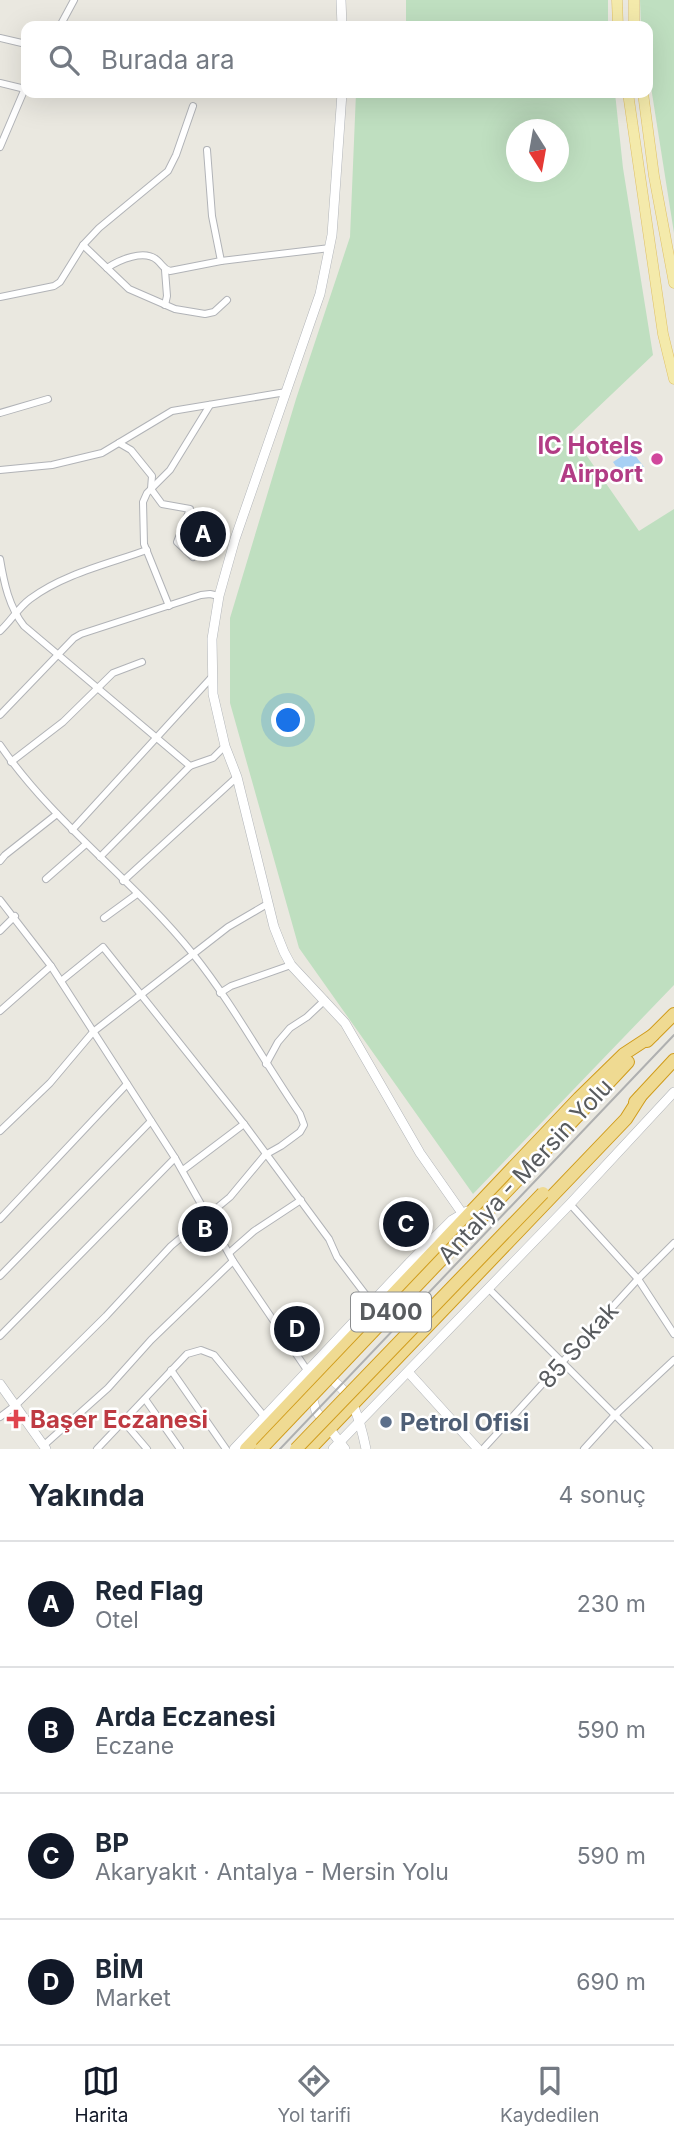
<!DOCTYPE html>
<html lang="tr">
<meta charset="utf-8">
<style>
body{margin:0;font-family:Inter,sans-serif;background:#f6f6f7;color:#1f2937}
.compass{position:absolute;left:506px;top:119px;width:63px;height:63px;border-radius:50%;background:#fff;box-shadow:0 7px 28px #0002;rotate:169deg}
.you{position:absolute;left:289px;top:721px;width:24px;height:24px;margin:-18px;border:5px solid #fff;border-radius:50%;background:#1a73e8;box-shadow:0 0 0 10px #1a73e833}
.badge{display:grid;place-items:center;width:46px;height:46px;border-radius:50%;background:#111827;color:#fff;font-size:23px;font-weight:700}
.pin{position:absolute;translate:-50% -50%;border:4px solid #fff;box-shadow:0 2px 7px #0006}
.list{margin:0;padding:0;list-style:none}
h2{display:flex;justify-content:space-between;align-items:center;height:91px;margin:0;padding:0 28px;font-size:30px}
h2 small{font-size:23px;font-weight:400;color:#747a83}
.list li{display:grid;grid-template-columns:46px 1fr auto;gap:21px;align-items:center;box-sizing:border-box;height:126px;padding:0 28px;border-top:2px solid #e0e1e3}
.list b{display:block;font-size:26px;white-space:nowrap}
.list p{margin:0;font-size:23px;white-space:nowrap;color:#747a83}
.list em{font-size:23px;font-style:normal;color:#747a83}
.icon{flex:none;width:38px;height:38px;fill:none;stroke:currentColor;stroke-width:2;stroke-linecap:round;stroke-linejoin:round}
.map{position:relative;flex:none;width:674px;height:1449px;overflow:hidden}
.search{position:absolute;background:#fff;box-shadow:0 7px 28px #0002;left:21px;right:21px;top:21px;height:77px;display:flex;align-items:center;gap:18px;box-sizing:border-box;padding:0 24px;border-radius:14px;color:#747a83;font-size:26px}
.sheet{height:595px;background:#fff}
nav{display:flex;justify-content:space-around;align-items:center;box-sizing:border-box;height:98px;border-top:2px solid #e0e1e3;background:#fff;font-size:19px;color:#747a83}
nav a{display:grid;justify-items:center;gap:4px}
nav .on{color:#111827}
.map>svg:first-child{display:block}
</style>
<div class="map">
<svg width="674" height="1449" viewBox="0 0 674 1449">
<rect width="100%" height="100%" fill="#eae8e0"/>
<g fill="#bfdfc0" fill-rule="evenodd">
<rect x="406" y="0" width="202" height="26"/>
<path d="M640,0h34v233l-26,-165v-42h-7z"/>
<path d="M356,93h259l8,75 30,187 -82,78 68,98 35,-22v476l-201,209 -174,-246 -69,-245v-85l66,-219 54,-162zM516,130h42v42h-42z"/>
</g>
<path fill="#a7d0f4" d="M631,450l13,17 -19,13 -12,-18z"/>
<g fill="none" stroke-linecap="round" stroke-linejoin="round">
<defs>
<g id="street">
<path d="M60,26l14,-26"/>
<path d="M0,38l26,6"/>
<path d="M0,83l25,6"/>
<path d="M0,147l26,-61"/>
<path d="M207,150l5,66 9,45"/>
<path d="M83,245l46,44 46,20 30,5 9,-2 13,-12"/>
<path d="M107,268c12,-8 37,-19 50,-8 6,5 6,9 13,11l51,-10 109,-13"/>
<path d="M165,270l2,26 -2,9"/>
<path d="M0,297l54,-11 6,-4 23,-37 16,-17 69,-57 8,-16 17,-49"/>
<path d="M0,413l48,-14"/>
<path d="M119,443l12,7 21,26 -1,13 11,15 28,5 -13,33 16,15"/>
<path d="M0,470l52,-5 50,-12 70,-42 114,-19"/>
<path d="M0,559c4,24 9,48 24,67l166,140"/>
<path d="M169,606l-25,-62 -1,-42 4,-9 23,-23 40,-65"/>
<path d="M0,631c11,-10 18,-23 30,-32 33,-25 78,-35 117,-49"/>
<path d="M0,715l74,-77 7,-4 120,-39 9,-1 9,2"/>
<path d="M0,745c54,79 134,135 193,209 40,50 71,108 107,160l4,11 -4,7 -19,14 -16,9 -35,42 -59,49 -65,70 -90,89 -16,12"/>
<path d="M11,762l52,-40 50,-49 29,-11"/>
<path d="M72,830l139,-152"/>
<path d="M100,857l90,-91 23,-8 12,-12"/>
<path d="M0,861l5,-6 52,-41"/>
<path d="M46,879l40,-35"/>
<path d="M123,881l114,-104"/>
<path d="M0,900l51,66 124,192 58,103 74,109"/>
<path d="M104,918l33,-24"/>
<path d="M0,931l15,-15"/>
<path d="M61,981l42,-34 141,177 85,115 8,18 35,46"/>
<path d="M220,993l11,-7 60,-21"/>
<path d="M0,1011l51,-45"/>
<path d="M266,1064l12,-22 12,-14 17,-11 18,-17"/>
<path d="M0,1131l50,-48 43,-51 135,-105 41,-24"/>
<path d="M183,1170l61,-46"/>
<path d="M570,1204l68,75 36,55"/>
<path d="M0,1219l127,-135"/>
<path d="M229,1253l25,-22 47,-31"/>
<path d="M0,1276l151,-155"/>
<path d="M488,1288l161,161"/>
<path d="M0,1336l175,-178"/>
<path d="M171,1370l55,79"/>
<path d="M145,1399l35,50"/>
<path d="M124,1422l23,27"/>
<path d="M43,1446l65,-58 43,-48 82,-79"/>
<path d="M97,1449l90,-95 14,-4 13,5 50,61"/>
<path d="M483,1449l155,-170 36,-36"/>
<path d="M584,1449l30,-33 60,-56"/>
</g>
<g id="secondary">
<path d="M341,0l1,26"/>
<path d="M342,93l-10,142 -12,59 -85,245 -16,57 -7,43 1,55 12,52 12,31 37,150 10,25 7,13 54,58 75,130 42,60"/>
<path d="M409,1373l69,76"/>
<path d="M326,1376c27,15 34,44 40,73"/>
<path d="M0,1384l46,65"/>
<path d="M311,1393l5,18 29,38"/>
<path d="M234,1449l175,-186 43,-43 15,-9"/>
<path d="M333,1449l237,-245 104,-112"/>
</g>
<g id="primary">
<path d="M617,0l1,26"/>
<path d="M634,26v-26"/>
<path d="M628,93l35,241 11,45"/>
<path d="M643,93l11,83 20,107"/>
</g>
<g id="highway">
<path d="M647,1041l27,-27"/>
<path d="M635,1102l39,-42"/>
<path d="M522,1175l106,-113"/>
<path d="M246,1449l333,-351 45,-44 29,-19"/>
<path d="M310,1449l316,-330 14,-22"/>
</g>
</defs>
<use href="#street" stroke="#b1b3b7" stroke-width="8"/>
<use href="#secondary" stroke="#b2b5b9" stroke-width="10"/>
<use href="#primary" stroke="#dfc065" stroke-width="11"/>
<use href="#highway" stroke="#d09c1b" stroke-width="14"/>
<use href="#street" stroke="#fff" stroke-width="6"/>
<use href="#secondary" stroke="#fff" stroke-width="9"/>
<use href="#primary" stroke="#f4eaab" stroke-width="10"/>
<use href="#highway" stroke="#efda92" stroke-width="12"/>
<path stroke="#afb0b0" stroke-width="2" d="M280,1449l394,-414"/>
<defs>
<g id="highway-bridge">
<path d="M261,1449l261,-274"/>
<path d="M296,1449l247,-256"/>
</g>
</defs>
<use href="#highway-bridge" stroke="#d09c1b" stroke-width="14" stroke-linecap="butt"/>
<use href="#highway-bridge" stroke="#efda92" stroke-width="12"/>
</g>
<circle fill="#d1479c" stroke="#fff" stroke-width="2.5" cx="657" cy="459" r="7"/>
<path fill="#e0444e" stroke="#fff" stroke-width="2.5" d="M12.5 1408.5h7v7h7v7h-7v7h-7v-7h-7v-7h7z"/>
<circle fill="#5c6f8a" stroke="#fff" stroke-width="2.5" cx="386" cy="1422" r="7"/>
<g text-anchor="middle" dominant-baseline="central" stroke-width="5" stroke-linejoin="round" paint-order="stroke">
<rect fill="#fff" stroke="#8b8d8f" stroke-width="2" x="351" y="1292.5" width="80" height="39" rx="5"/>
<g font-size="23" font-weight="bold" fill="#595c5f">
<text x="391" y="1312">D400</text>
</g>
<g font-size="24" font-weight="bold" fill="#b23c85" stroke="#fff" text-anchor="end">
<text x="643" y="445">IC Hotels<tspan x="643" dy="28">Airport</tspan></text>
</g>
<g font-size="24" fill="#595c5f" stroke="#fff">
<text transform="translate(525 1171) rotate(-47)">Antalya - Mersin Yolu</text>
<text transform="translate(578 1345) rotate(-48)">85 Sokak</text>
</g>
<g font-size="24" font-weight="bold" fill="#be3a42" stroke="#fff" text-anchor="start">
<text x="30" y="1419">Başer Eczanesi</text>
</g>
<g font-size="24" font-weight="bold" fill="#4e5e75" stroke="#fff" text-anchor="start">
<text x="400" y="1422">Petrol Ofisi</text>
</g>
</g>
</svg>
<svg class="compass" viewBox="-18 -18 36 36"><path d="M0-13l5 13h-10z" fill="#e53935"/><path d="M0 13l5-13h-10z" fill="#747a83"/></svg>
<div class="you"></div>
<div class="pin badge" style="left:203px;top:534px">A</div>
<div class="pin badge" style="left:205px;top:1229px">B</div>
<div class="pin badge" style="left:406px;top:1224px">C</div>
<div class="pin badge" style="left:297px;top:1329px">D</div>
<div class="search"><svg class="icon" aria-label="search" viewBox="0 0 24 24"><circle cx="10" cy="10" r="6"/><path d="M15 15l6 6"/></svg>Burada ara</div>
</div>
<section class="sheet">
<h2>Yakında<small>4 sonuç</small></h2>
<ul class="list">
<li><span class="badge">A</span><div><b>Red Flag</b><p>Otel</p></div><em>230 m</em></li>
<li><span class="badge">B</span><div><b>Arda Eczanesi</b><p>Eczane</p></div><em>590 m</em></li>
<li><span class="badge">C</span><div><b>BP</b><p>Akaryakıt · Antalya - Mersin Yolu</p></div><em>590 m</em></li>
<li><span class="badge">D</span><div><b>BİM</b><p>Market</p></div><em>690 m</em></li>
</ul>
</section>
<nav>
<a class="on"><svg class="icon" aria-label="map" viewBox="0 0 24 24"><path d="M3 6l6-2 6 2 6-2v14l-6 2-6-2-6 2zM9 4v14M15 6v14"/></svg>Harita</a>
<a><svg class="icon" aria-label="directions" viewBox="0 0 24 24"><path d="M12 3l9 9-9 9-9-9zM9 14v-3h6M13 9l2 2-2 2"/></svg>Yol tarifi</a>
<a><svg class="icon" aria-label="saved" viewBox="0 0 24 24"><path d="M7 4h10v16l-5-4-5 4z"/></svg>Kaydedilen</a>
</nav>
